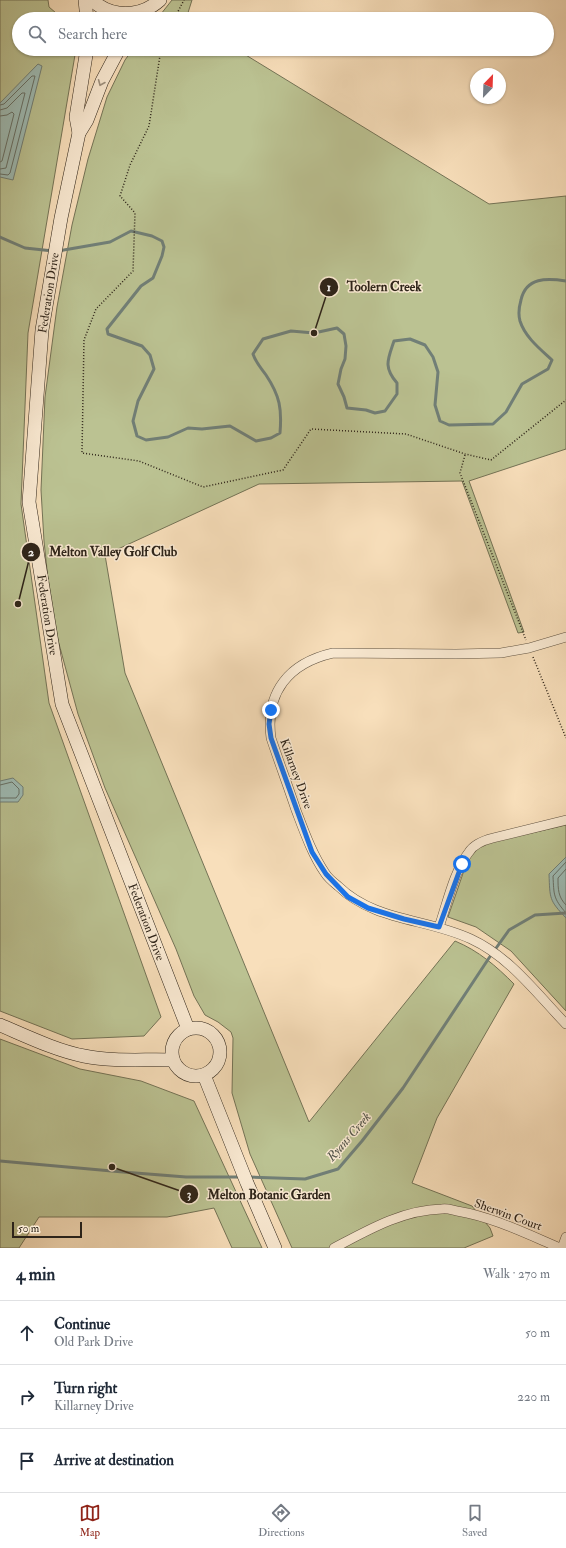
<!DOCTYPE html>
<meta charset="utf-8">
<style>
body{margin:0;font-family:"IM FELL Double Pica",serif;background:#f2f2f3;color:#1f2937}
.compass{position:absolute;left:470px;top:68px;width:36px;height:36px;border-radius:50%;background:#fff;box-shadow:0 1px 3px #0004;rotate:23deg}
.scale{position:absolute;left:12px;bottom:10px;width:70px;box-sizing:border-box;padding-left:4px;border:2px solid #2e2419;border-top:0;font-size:11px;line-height:14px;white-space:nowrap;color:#2e2419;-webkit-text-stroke:3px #faead3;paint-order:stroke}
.stop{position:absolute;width:12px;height:12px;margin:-9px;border:3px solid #1a73e8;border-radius:50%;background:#fff}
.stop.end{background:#1a73e8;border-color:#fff;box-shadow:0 1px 4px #0008}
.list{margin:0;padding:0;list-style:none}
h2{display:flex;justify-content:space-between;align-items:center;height:52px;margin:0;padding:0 16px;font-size:17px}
h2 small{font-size:13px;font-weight:400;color:#747a83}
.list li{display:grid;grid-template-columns:26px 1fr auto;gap:12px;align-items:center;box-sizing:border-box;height:64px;padding:0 16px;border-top:1px solid #e0e1e3}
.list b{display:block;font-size:15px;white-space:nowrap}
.list p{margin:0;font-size:13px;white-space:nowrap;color:#747a83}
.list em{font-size:13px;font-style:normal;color:#747a83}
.icon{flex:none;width:22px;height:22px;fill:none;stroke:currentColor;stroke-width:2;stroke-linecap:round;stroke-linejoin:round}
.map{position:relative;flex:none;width:566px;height:1248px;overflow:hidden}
.search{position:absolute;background:#fff;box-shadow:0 1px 3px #0004;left:12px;right:12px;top:12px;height:44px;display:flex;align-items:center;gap:10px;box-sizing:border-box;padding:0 14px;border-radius:22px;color:#747a83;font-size:15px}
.sheet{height:244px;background:#fff}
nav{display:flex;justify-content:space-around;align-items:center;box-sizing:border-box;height:56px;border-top:1px solid #e0e1e3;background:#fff;font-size:11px;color:#747a83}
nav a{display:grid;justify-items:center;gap:2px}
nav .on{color:#8f2418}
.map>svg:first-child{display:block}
</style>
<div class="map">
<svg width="566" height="1248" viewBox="0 0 566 1248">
<rect width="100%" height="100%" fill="#f8dfbb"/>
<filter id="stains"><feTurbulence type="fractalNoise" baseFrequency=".005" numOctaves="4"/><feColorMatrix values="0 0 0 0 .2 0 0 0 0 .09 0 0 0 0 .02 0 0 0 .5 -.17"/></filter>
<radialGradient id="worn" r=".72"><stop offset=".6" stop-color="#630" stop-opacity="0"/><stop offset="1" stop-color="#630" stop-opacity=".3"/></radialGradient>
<g fill="#bbc292" stroke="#747356">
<path d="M0,0h48l1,7 14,12h-44v30h57l-48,284 -7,171 28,199 112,314 -17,19 -72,3 -72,-28z"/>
<path d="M172,0h20l-6,19h-29z"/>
<path d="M133,49h103l253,155 77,-8v253l-97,32 55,151 -6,1 -56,-152 -203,3 -154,71 20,118 184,449 146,-181c24,10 41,25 59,43l-77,134 -25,65 60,23 18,22 3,8 -29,12h-172l-42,-94 -18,-61 1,-55 -2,-6 -13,-10 -13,-7 -11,-19 -18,-47 -71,-161 -27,-74 -26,-96 -8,-77 -3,-51 4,-93 12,-90 15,-82 16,-66 19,-62 18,-37z"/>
<path d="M566,825v186l-55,-60 -35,-24 -28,-10 21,-61 14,-12z"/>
<path d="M0,1039l80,30 61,12 53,20 68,147h-30l-18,-40 -47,9h-128l-20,31h-19z"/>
</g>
<g fill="#9ebcb5" stroke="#717f77">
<path d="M38,64l4,2 -29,114 -13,-3v-74z"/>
<path d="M13,778l10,9v8l-5,7h-18v-21z"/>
<path d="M566,857v61c-17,-18 -16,-19 -17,-44z"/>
</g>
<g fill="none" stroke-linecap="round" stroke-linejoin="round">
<g stroke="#667067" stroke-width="1">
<path d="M0,105l4,-1 28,-28h3l-25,97 -2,2 -8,-1"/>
<path d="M0,110l7,-2 15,-15h3l-19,75 -6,1"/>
<path d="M0,116l7,-1 5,-3 2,2 -12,47 -2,1"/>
<path d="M0,785l12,-3 7,7v5l-3,4h-16"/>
<path d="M566,862l-13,14c1,19 0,22 13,37"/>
<path d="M566,869l-8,9c0,11 0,19 8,27"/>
</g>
<g stroke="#717f77" stroke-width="3">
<path d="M0,237l25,11 28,3"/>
<path d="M58,251l52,-9 21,-11 21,5 10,5 2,6 -2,9 -9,22 -12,8 -34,43 1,5 34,12 8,9 4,14 -16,32 -5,20 4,15 9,4 22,-3 20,-9 14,1 28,-3 26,15 15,-3 9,-5c2,-24 0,-37 -14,-58 -5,-7 -10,-12 -13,-21l10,-15 28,-8 23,2 23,-5 7,6 2,12 -1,13 -4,10 -3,15 6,13 3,11 19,2 9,3 10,-2 12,-17v-11c-14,-16 -9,-24 -3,-42l16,-2 15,6 8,12 5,15 -3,33 5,16 9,4 44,-1 13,-12 16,-28 26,-15 4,-9c-12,-11 -27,-23 -32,-39 -2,-7 -1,-14 1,-21 5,-23 26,-22 45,-19"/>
<path d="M0,1161l123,11 63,5h54"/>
<path d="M248,1177l57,2 33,-10 24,-28 41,-53 86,-130 20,-28 26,-15 31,-2"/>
</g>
<defs>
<g id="street">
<path d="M566,637l-37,11 -28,5 -45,1 -123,-1c-44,10 -68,39 -62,85 8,24 17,48 25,72 8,21 16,44 29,63 3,5 8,9 13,13 37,36 89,32 133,53 39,18 66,55 95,85"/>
<path d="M439,927c8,-23 15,-56 30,-75 5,-8 16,-12 24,-14l73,-18"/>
<path d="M334,1248c34,-18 68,-38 108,-39 5,-1 10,1 15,2 36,6 70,23 103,37"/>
<path d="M562,1248l4,-11"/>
</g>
<g id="secondary">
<path d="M85,0l2,19"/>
<path d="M92,0c19,18 48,18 68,0"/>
<path d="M119,49l-17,32 -15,39 -8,13 -18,85 -19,112 -13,172 33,202 126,325"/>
<path d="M79,133l-3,-16 11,-68"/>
<path d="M0,1025c26,11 57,26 84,31 29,6 59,3 89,4"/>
<circle cx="196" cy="1052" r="24"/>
<path d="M204,1075l43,108 28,65"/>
</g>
</defs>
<use href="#street" stroke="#605342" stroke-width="10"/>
<use href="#secondary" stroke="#2e2419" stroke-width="14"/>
<g stroke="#2e2419" stroke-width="1.5" stroke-dasharray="1 2" stroke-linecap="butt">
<path d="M174,19l10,-19"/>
<path d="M161,49l-12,77 -19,39 -10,31 15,17 -2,58 -37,38 -12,31 -2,113 57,8 64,26 80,-17 28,-41 95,5 59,20 26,6 75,-60"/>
<path d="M465,455l-5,18 66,167"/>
<path d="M533,657l33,81"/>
</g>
<use href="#street" stroke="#faead3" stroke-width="9"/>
<use href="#secondary" stroke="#faead3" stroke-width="13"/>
</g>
<defs><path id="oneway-chevron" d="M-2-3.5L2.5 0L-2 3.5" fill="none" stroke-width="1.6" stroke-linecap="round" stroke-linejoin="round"/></defs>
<use stroke="#9e917f" href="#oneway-chevron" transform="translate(101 83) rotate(113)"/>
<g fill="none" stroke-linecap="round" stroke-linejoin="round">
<path stroke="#1a73e8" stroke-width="5" d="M271,710l-2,14 2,14 41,114 14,22 22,23 20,11 36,11 35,8 23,-63"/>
</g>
<g text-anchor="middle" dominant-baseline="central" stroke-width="3" stroke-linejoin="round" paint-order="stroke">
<g font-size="12" fill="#2e2419" stroke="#faead3">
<text transform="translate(49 293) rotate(-81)">Federation Drive</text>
<text transform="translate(47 615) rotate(81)">Federation Drive</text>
<text transform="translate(296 774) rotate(70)">Killarney Drive</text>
<text transform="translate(146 922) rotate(69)">Federation Drive</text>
<text transform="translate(508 1215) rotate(20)">Sherwin Court</text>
</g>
<g font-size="13" font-style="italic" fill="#505248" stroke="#faead3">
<text transform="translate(349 1137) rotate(-49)">Ryans Creek</text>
</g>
</g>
<path fill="none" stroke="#2e2419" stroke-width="1.5" d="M314 333L329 287M18 604L31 552M112 1167L189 1194"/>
<g fill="#2e2419" stroke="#faead3" stroke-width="1.5">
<circle cx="314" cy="333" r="4"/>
<circle cx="18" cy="604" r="4"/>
<circle cx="112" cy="1167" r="4"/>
<circle cx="329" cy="287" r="10"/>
<circle cx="31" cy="552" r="10"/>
<circle cx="189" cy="1194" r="10"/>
</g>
<g font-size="12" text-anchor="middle" font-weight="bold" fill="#fff">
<text x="329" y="291">1</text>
<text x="31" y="556">2</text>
<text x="189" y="1198">3</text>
</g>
<g font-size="13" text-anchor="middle" font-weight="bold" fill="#2e2419" stroke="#faead3" stroke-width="3" stroke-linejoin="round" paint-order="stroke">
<text x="384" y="291">Toolern Creek</text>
<text x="113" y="556">Melton Valley Golf Club</text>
<text x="269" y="1199">Melton Botanic Garden</text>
</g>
<rect width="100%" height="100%" filter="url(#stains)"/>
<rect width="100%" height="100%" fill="url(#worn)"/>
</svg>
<svg class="compass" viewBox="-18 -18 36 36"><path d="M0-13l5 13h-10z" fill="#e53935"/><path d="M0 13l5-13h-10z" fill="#747a83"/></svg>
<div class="scale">50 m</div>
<div class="stop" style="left:462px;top:864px"></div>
<div class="stop end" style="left:271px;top:710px"></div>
<div class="search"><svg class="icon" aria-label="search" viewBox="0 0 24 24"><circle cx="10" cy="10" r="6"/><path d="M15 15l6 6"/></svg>Search here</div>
</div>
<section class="sheet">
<h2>4 min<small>Walk · 270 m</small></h2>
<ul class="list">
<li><svg class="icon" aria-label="ahead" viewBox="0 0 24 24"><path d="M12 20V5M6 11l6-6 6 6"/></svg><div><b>Continue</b><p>Old Park Drive</p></div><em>50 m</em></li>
<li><svg class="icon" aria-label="right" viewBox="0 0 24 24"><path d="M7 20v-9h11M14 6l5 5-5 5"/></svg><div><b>Turn right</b><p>Killarney Drive</p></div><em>220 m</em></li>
<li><svg class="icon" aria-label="arrive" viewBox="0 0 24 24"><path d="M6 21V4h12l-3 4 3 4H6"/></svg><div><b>Arrive at destination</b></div></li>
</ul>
</section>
<nav>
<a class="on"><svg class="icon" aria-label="map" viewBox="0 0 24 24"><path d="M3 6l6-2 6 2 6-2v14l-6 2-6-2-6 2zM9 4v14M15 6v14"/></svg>Map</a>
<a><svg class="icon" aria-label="directions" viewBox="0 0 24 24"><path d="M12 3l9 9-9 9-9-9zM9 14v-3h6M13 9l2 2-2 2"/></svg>Directions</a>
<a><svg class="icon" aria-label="saved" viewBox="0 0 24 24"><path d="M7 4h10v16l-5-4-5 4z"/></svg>Saved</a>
</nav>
